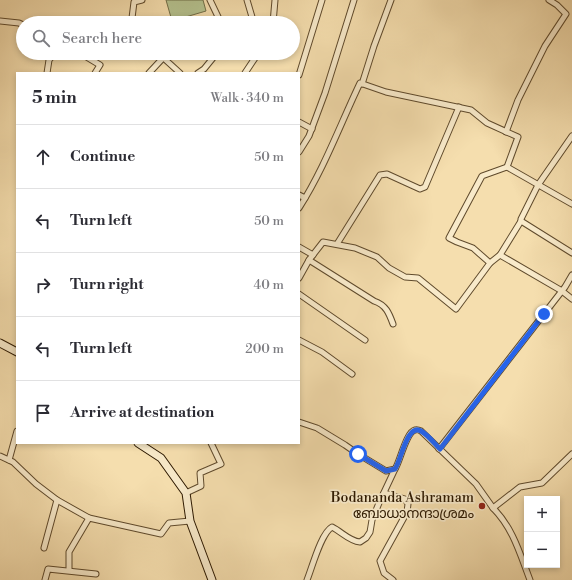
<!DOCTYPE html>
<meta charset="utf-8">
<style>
body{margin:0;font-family:"Libre Bodoni","Noto Sans Malayalam",serif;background:#f7f7f7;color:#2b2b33}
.controls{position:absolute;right:12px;bottom:12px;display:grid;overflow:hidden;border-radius:0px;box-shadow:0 2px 6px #0003}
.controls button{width:36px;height:36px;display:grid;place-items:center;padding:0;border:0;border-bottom:1px solid #e1e1e2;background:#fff;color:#2b2b33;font:20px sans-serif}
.stop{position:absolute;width:12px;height:12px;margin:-9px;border:3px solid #2563eb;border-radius:50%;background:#fff}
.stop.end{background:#2563eb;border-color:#fff;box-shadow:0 1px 4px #0008}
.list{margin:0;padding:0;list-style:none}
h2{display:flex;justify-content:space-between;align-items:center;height:52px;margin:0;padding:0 16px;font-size:17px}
h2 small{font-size:13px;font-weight:400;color:#7c7c81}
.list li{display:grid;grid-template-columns:26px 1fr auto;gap:12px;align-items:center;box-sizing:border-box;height:64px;padding:0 16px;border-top:1px solid #e1e1e2}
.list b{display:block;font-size:15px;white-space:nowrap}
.list em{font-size:13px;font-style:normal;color:#7c7c81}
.icon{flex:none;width:22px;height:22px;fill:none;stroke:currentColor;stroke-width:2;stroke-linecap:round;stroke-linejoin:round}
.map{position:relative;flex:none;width:572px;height:580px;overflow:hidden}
.search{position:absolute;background:#fff;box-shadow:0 2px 6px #0003;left:16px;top:16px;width:284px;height:44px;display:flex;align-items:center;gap:10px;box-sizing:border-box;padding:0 14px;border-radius:22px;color:#7c7c81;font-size:15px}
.panel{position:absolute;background:#fff;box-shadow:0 2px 6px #0003;left:16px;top:72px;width:284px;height:372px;border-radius:0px}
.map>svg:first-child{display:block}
</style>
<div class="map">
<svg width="572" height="580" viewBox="0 0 572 580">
<rect width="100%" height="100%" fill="#f5deae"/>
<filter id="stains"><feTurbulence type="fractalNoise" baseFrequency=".005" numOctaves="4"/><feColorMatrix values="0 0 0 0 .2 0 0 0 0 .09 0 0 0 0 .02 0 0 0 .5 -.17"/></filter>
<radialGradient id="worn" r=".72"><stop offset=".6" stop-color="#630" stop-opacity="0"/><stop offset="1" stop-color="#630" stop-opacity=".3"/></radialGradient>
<path fill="#b5c28f" stroke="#716e48" d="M166,0h37l3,11 -34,10z"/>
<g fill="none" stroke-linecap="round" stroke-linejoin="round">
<defs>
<g id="minor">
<path d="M210,0l11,23"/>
<path d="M0,21l19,2 4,2"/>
<path d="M134,23l-2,-5 2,-16 8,-2"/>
<path d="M246,23l6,-6 -5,-17"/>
<path d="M273,23l2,-23"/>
<path d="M80,53l20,12 -5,8"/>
<path d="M158,53l22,20"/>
<path d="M47,73l2,-13 6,-7"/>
<path d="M149,73l14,-15"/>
<path d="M198,73l6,-4 13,-16"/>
<path d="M245,73l10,-15 1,-5"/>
<path d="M299,75l23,-75"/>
<path d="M362,84l12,-38 17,-46"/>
<path d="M299,122l13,7"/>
<path d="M506,132l12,-32 27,-54 21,-32 -9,-9 -8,-5"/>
<path d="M572,136l-34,49 -17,34v2l-21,34 62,36 10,8"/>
<path d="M299,152l10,-16 16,-43 29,-93"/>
<path d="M299,195l6,3"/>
<path d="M299,208c25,-39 41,-83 61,-125l26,9 85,18 16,13 31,14 -11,30 65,37"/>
<path d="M521,221l51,32"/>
<path d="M337,244l43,-69 7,-1 33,15 5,-2 34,-80"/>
<path d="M299,247l14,8"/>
<path d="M309,260l65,41c12,4 15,12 19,23"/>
<path d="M490,263l10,-8"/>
<path d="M299,278l10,-18 14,-18 32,6 22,9 12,11 16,9 13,1 38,31 34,-46 -17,-15 -16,-6 -8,-4 33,-62 25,-9"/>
<path d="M299,294l66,46"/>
<path d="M299,340l23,12 30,22"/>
<path d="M299,422l18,6 28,17 13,9 28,17 9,-2c5,-7 11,-37 20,-39 2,-1 4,0 6,1l55,53 17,24 27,-21 22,-4 30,-29"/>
<path d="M439,449l126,-162 7,-12"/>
<path d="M0,456l13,6 23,22 21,16 -13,48"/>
<path d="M9,460l8,-29"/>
<path d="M186,493l15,-7 -1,-13 21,-9 -10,-21"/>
<path d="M384,493l21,6 3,5 -1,8 -27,49 4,12 9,7"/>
<path d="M57,500l32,18"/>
<path d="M493,508c20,20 27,46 37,72"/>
<path d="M69,570v-18l20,-34 72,16 8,-11 21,-2"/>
<path d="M45,580l3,-11 48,5"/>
<path d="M307,580c5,-12 14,-47 25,-53 10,5 17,14 28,15l6,-4 4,-6 2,-12 7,-17 16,-34"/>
</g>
<g id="secondary">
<path d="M0,343l17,9"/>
<path d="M138,443l23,15 25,35 4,28 22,59"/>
</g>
</defs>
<use href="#minor" stroke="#5f4a2c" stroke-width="7"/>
<use href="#secondary" stroke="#2d1900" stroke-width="9"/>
<use href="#minor" stroke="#f8eaca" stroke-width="5"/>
<use href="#secondary" stroke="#f8eaca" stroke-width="7"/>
</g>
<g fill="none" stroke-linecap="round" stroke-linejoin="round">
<path stroke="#2563eb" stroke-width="5" d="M358,454l28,17 9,-2c6,-8 12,-46 26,-38 7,4 13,12 19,18l104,-135"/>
</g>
<circle fill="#8f2418" stroke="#f8eaca" stroke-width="1.5" cx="482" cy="506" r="4"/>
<g text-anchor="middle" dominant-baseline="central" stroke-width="3.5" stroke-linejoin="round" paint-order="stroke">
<g font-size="14" fill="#2d1900" stroke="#f8eaca" text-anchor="end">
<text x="474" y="498">Bodananda Ashramam<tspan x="474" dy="16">ബോധാനന്ദാശ്രമം</tspan></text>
</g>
</g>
<rect width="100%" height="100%" filter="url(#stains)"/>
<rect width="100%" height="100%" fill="url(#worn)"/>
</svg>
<div class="controls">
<button>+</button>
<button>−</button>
</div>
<div class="stop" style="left:358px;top:454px"></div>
<div class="stop end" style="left:544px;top:314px"></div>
<div class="search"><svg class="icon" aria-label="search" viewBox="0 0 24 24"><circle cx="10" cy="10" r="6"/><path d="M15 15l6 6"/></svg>Search here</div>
<section class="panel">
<h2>5 min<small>Walk · 340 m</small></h2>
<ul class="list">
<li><svg class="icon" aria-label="ahead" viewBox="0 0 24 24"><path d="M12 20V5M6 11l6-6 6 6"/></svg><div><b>Continue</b></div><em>50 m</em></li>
<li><svg class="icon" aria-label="left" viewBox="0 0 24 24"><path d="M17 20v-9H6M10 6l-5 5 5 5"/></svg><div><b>Turn left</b></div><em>50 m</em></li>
<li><svg class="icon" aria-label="right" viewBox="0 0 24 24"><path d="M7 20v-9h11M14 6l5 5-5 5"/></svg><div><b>Turn right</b></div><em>40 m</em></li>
<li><svg class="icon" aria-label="left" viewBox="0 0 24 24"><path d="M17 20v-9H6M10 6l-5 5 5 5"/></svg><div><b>Turn left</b></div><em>200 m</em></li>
<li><svg class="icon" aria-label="arrive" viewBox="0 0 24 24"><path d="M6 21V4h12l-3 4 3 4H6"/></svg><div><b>Arrive at destination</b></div></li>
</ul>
</section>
</div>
